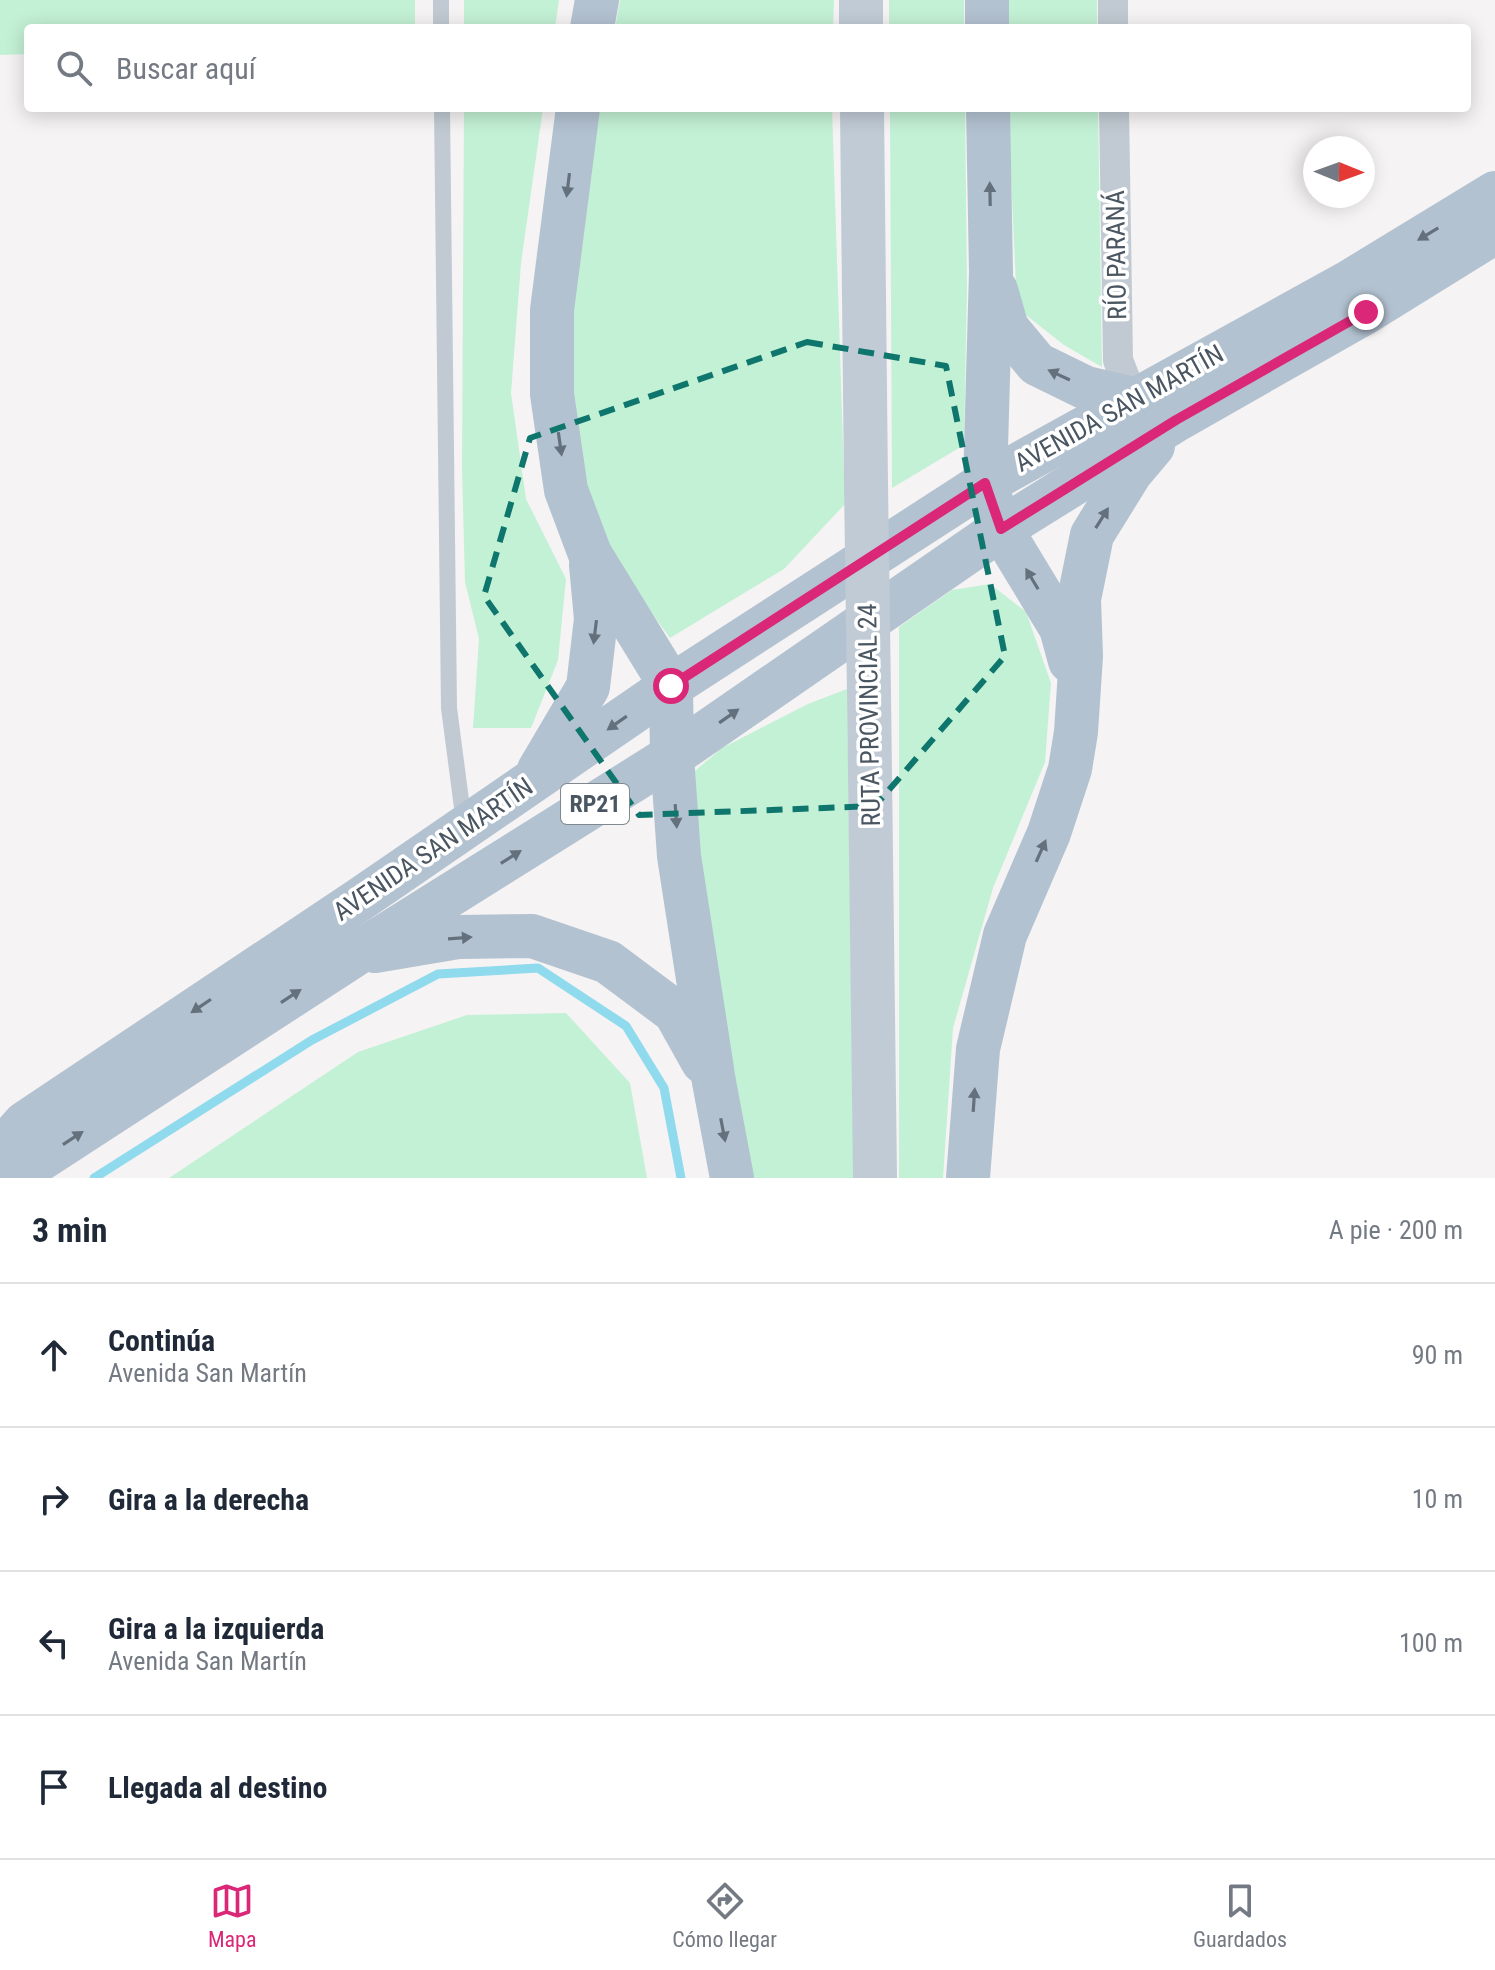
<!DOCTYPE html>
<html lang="es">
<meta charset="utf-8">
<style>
body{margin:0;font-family:"Roboto Condensed",sans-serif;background:#f6f6f7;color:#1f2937}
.compass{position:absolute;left:1303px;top:136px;width:72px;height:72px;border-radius:50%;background:#fff;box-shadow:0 4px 20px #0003;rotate:91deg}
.stop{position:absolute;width:24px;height:24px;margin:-18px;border:6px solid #db2777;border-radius:50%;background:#fff}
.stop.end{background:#db2777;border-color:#fff;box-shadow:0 2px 8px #0008}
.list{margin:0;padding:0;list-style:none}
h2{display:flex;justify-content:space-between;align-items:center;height:104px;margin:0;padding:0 32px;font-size:34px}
h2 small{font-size:26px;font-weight:400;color:#747a83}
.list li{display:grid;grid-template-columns:52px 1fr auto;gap:24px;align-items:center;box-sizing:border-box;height:144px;padding:0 32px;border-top:2px solid #e0e1e3}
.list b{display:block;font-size:30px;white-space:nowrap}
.list p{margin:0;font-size:26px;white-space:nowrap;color:#747a83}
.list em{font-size:26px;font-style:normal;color:#747a83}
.icon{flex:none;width:44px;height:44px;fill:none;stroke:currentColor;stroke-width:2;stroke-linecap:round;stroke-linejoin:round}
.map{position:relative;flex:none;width:1495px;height:1178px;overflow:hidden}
.search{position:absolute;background:#fff;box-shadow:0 4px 20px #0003;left:24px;right:24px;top:24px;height:88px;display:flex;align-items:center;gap:20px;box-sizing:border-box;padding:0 28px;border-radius:8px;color:#747a83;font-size:30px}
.sheet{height:680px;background:#fff}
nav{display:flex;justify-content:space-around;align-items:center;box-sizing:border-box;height:112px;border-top:2px solid #e0e1e3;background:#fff;font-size:22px;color:#747a83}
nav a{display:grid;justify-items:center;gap:4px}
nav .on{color:#db2777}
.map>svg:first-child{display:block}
</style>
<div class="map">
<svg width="1495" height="1178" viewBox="0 0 1495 1178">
<rect width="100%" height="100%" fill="#f5f3f3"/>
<g fill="#c3f1d5">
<path d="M0,0h415v28h-387v26l-28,1z"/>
<path d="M464,0h95l-4,28h-91z"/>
<path d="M620,0h214l-1,28h-218z"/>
<rect x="889" y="0" width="75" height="28"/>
<rect x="1006" y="0" width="91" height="28"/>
<path d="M464,108h79l-22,155 -10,130 15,106 40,80 -8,81 -27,68h-58l6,-89 -14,-57 -3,-114z"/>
<path d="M599,108h233l13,396 -61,65 -114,69 -63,-86 -32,-97 -5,-123z"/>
<path d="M890,108h75l2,180 -3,157 -72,43z"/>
<path d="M1008,108h90l4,259 -38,-22 -47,-37z"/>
<path d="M990,584l36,28 25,71 -6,79 -52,126 -40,140 -10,150h-44v-551l53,-37z"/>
<path d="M847,689l7,489h-102l-69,-397 39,-33 86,-44z"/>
<path d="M566,1013l64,70 17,95h-478l189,-126 109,-37z"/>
</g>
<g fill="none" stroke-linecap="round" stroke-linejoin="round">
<path stroke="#90daee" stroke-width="9" d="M94,1178l218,-138 126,-66 100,-6 88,58 38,62 17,90"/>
<g stroke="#c1cad2" stroke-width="16">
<path d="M441,0v28"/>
<path d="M442,108l7,600 15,115"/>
</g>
<g stroke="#c1cad2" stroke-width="30">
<path d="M1113,0v28"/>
<path d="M1114,108l4,252 15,39"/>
</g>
<g stroke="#c1cbd6" stroke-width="44">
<path d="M861,0v28"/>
<path d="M862,108l4,377"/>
<path d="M869,694l6,484"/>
</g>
<g stroke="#b3c2d1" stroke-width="44">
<path d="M987,0v28"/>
<path d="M592,28l5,-28"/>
<path d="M578,108l-26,202v84l14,96 24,64 81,132 1,70 7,100 35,226 18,96"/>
<path d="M988,108l3,164 -6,211 16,46 60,99 9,33"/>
<path d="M996,290l11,38 30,36 49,24 47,11"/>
<path d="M539,770l49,-83 8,-68 -5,-54"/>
<path d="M375,951l83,-14 74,-1 76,26 67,50 28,50"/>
<path d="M0,1151l25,-28 334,-223 312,-214 314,-203 364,-201 146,-89"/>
<path d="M6,1178l27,-14 323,-210 316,-198 329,-227 175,-109 190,-108 129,-80"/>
<path d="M968,1178l10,-129 27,-114 44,-102 21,-64 6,-37 5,-76 -2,-57 13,-64 39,-63 22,-26"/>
</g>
<path stroke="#c1cbd6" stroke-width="44" d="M866,485l3,209"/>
</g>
<defs><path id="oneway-solid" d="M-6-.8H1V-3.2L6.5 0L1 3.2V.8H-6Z" transform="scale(2)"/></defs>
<g fill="#64717d">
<use href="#oneway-solid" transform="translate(568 185) rotate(97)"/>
<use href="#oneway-solid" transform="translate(990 194) rotate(-91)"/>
<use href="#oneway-solid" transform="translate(1428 234) rotate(149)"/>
<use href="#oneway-solid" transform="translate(1059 375) rotate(-155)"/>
<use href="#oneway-solid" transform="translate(560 444) rotate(82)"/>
<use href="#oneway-solid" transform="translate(1102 518) rotate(-58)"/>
<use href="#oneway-solid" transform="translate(1032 579) rotate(-121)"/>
<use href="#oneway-solid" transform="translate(595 632) rotate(97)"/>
<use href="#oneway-solid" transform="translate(729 716) rotate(-35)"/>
<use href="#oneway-solid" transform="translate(617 723) rotate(145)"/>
<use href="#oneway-solid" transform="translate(676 816) rotate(86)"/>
<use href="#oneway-solid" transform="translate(1041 851) rotate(-66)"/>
<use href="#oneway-solid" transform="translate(511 857) rotate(-32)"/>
<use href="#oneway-solid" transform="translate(460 938) rotate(-4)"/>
<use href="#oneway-solid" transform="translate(291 996) rotate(-33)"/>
<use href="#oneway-solid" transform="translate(201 1006) rotate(146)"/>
<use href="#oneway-solid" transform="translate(974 1100) rotate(-86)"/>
<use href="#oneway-solid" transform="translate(723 1130) rotate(79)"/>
<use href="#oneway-solid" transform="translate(73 1138) rotate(-33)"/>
</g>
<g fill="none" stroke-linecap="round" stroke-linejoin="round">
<path stroke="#db2777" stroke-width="10" d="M671,686l314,-203 16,46 175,-109 190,-108"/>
</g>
<path fill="none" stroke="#0f766e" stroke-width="6" stroke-dasharray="16 10" stroke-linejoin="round" d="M807,342l139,24 59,290 -130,150 -236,9 -155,-219 46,-158z"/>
<g text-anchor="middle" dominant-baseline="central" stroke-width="7" stroke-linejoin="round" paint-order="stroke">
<rect fill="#fff" stroke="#808990" stroke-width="2" x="561" y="784" width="68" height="40" rx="6"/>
<g font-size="24" font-weight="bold" fill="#4a5661">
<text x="595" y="804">RP21</text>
</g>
<g font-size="26" fill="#4a5661" stroke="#fff">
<text transform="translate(1116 255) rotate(-91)">RÍO PARANÁ</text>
<text transform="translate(1119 408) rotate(-29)">AVENIDA SAN MARTÍN</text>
<text transform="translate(869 715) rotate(-91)">RUTA PROVINCIAL 24</text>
<text transform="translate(433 849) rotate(-34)">AVENIDA SAN MARTÍN</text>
</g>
</g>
</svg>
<svg class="compass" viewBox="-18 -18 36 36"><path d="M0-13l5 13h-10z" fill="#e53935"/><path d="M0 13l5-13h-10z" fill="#747a83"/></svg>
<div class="stop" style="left:671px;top:686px"></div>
<div class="stop end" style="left:1366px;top:312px"></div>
<div class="search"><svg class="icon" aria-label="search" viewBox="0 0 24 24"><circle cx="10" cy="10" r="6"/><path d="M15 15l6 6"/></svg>Buscar aquí</div>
</div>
<section class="sheet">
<h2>3 min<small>A pie · 200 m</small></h2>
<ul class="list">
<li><svg class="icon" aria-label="ahead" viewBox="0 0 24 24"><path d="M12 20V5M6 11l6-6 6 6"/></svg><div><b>Continúa</b><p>Avenida San Martín</p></div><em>90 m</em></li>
<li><svg class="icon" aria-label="right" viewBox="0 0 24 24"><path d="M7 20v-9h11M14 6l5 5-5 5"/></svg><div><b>Gira a la derecha</b></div><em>10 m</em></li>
<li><svg class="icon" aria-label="left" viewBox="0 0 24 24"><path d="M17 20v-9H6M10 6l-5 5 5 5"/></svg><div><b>Gira a la izquierda</b><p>Avenida San Martín</p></div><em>100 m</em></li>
<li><svg class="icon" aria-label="arrive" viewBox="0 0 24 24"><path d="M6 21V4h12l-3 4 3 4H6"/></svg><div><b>Llegada al destino</b></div></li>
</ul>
</section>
<nav>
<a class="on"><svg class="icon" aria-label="map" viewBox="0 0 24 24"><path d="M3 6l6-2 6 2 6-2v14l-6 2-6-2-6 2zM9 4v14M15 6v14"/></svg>Mapa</a>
<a><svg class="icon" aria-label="directions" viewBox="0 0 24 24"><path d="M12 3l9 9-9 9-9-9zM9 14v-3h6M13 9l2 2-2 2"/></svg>Cómo llegar</a>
<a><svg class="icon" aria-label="saved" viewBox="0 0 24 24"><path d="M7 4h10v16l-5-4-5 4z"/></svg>Guardados</a>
</nav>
